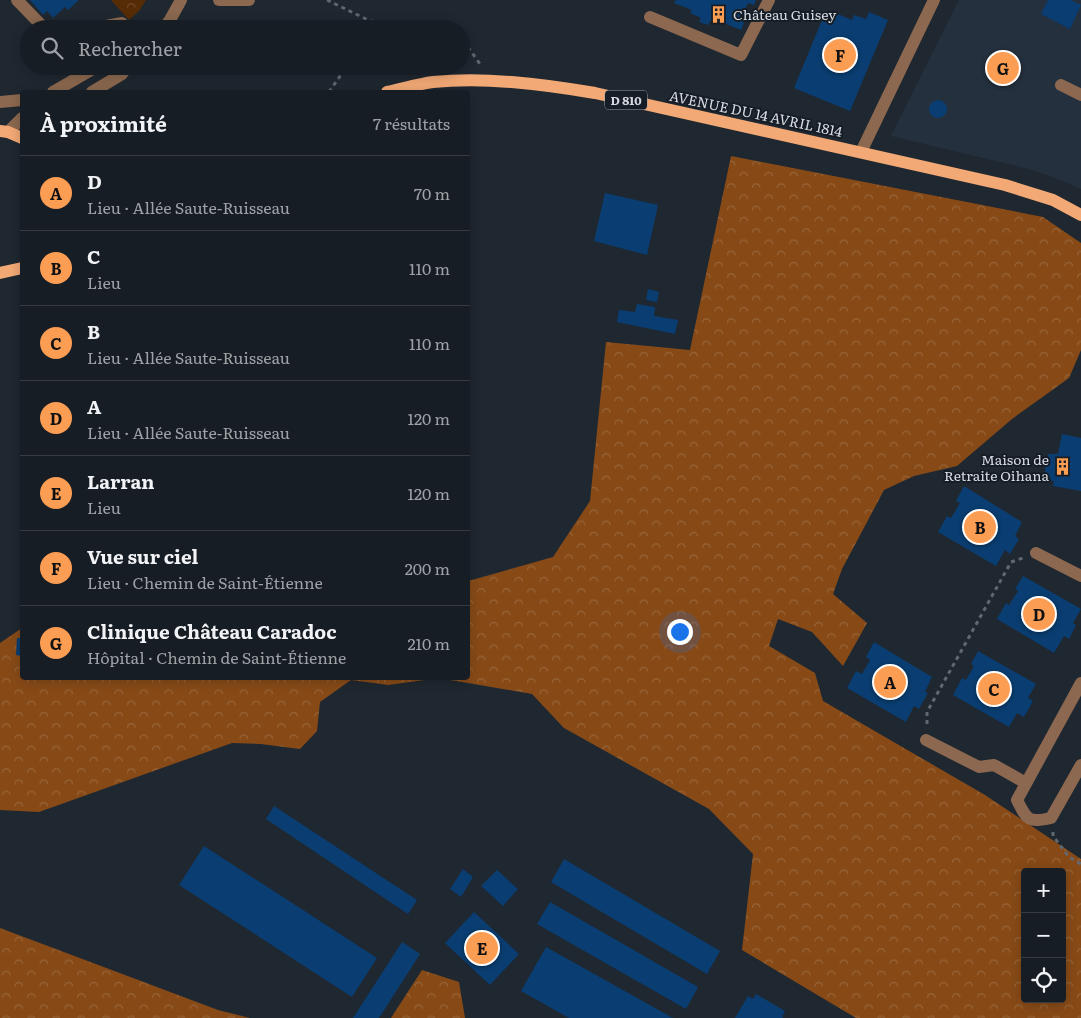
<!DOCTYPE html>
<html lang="fr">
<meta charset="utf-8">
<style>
body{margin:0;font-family:Literata,serif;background:#20262c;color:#f1f3f6}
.controls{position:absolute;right:15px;bottom:15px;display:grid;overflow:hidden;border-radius:5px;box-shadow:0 2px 12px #0003}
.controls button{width:45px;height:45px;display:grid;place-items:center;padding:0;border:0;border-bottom:1px solid #363b41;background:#171d24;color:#f1f3f6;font:25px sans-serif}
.you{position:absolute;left:679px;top:631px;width:18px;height:18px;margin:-12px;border:4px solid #fff;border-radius:50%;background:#1a73e8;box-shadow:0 0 0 8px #1a73e833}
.badge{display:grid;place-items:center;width:32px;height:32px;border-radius:50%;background:#fc9d54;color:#111;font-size:16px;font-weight:700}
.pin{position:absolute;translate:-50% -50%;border:2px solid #fff;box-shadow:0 1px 5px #0006}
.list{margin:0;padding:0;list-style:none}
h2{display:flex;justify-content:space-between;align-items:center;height:65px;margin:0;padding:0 20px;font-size:21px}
h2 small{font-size:16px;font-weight:400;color:#9ea2a6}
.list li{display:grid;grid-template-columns:32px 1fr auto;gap:15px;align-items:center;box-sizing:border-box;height:75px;padding:0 20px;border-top:1px solid #363b41}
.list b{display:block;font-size:19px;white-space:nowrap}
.list p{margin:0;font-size:16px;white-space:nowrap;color:#9ea2a6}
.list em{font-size:16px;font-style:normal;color:#9ea2a6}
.icon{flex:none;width:28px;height:28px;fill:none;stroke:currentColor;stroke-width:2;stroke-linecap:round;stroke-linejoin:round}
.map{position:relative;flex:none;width:1081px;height:1018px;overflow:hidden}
.search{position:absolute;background:#171d24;box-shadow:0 2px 12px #0003;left:20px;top:20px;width:450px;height:55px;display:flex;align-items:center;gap:12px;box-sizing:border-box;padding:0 18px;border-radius:28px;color:#9ea2a6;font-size:19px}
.panel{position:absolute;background:#171d24;box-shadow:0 2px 12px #0003;left:20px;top:90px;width:450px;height:590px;border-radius:5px}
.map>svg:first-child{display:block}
</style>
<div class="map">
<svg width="1081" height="1018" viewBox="0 0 1081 1018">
<defs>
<pattern id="forest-crowns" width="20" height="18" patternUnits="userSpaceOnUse" patternTransform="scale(1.25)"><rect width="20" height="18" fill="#874a17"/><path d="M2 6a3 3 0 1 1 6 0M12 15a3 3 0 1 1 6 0" fill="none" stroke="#976438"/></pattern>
<pattern id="park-crowns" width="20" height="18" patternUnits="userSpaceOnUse" patternTransform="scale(1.25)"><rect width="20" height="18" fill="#562c06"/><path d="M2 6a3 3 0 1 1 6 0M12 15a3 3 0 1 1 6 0" fill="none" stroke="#6e4a2a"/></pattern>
</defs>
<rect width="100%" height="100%" fill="#1f2730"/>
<path fill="#24303e" d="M959,0h122v189l-28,-12 -24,-8 -138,-33z"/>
<g fill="url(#forest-crowns)" fill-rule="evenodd">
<path d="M731,156l312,61 38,26v107l-12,28 -57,41 -55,47 -43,10 -30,14 -42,79 -9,25 34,29 -24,43 -31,-34 -34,-13 -9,27 46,27 8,28 162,94 96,64v159h-225l-114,-68 11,-96 -44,-45 -145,-81 -32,-34 -93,-16 -51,7 -37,-5 -31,22 -3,29 -17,18 -39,-5 -29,-1 -193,69 -39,-2v-167l22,-15v50h446v-98h4l81,-23 37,-56 16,-159 84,8zM1025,872h37v127h-37z"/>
<path d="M0,928l218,82 32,8h-250z"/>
<path d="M422,970l37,12 6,36h-74z"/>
</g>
<path fill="url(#park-crowns)" d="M111,0h35l-7,11 -10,9z"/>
<g fill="#0a3e72">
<path d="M30,0h49l-11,10 -3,-3 -12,11 -6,-7 -4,4z"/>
<path d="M676,0h80l-2,5 -6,-2 -5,11 4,1 -6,15 -20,-8 -1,3 -10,-4 -2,4 -9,-3 2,-4 -11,-5 2,-3 -18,-7z"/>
<path d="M1048,0h23l10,5 -11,24 -29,-15z"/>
<path d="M833,12l19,8 2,-5 12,4 3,-7 19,8 -38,91 -56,-23 28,-68 7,3z"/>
<circle cx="938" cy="109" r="9"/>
<path d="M605,193l53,12 -11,50 -53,-14z"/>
<path d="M648,289l11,3 -2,10 -11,-2z"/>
<path d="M637,304l18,3 -1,9 24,4 -3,14 -58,-12 2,-12 16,2z"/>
<path d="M1062,434l19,4v53l-28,-5 1,-5 -11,-1 5,-26h10z"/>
<path d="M964,486l58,36 -7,14 4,3 -9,15 -5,-4 -9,16 -58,-34 9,-16 4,2 9,-15 -4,-2z"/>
<path d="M1023,576l58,33 -8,14 3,2 -7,14 -5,-3 -10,17 -57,-34 9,-16 3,2 9,-14 -3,-2z"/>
<path d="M17,638h5v18l-6,-1z"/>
<path d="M874,642l58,35 -7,15 3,1 -9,16 -5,-3 -8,16 -59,-34 9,-17 6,3 8,-14 -4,-3z"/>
<path d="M978,651l58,33 -8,14 5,3 -9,16 -7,-4 -8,14 -56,-32 9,-17 4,2 8,-14 -3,-2z"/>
<path d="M274,806l143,94 -9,14 -142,-95z"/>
<path d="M204,846l173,112 -25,39 -173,-112z"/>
<path d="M564,859l156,92 -13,23 -156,-92z"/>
<path d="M463,869l10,8 -12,20 -11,-8z"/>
<path d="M497,870l21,19 -15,17 -22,-20z"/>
<path d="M550,902l148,85 -12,22 -149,-85z"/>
<path d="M474,912l45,42 -29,31 -45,-42z"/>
<path d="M402,942l18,12 -41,64h-26z"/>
<path d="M546,947l127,71h-104l-48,-27z"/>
<path d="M756,994l29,17 -3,6 2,1h-49l13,-22 5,3z"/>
</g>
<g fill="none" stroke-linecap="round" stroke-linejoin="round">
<g stroke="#616870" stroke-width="3" stroke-dasharray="4 4" stroke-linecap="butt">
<path d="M327,0l39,19 28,10"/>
<path d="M461,43l9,7 10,14"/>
<path d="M329,92l18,-26"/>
<path d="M927,724v-12l84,-150 12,-4"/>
<path d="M1053,832v4l16,21 12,7"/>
</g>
<g stroke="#8b684f" stroke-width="12">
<path d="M17,0l28,29"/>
<path d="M219,0h30"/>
<path d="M650,17l91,38 28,-55"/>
<path d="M90,29l32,-6 4,6"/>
<path d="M163,29l7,-9 11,-20"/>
<path d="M1061,85l20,10"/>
<path d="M53,92l45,-26"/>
<path d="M92,92l30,-18 6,-8"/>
<path d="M0,102l22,-2"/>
<path d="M8,132l14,-14"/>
<path d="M861,152l73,-152"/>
<path d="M1036,553l45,23"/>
<path d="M1081,683l-64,117c10,20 11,23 34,18l30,-53"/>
<path d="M926,740l53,27 15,-2 32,18"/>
</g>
<g stroke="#f2a975" stroke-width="12">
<path d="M387,92c15,-3 31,-8 46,-10 54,-5 109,2 162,11l410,92 48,15 28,15"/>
<path d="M0,131l8,1 14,6"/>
<path d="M0,273l22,-5"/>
</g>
</g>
<defs>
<symbol id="building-bare" viewBox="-9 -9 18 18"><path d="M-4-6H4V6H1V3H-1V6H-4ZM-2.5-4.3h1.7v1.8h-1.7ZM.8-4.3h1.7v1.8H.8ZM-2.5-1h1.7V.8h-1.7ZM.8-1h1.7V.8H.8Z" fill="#fc9d54" stroke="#161d26" stroke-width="2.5" paint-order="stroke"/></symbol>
</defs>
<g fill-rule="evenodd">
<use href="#building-bare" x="706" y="2" width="25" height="25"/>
<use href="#building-bare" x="1050" y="454" width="25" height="25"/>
</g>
<g text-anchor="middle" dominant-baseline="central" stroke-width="4" stroke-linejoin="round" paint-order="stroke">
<rect fill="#161d26" stroke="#9ca2a9" stroke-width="1" x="605" y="90.5" width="42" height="19" rx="4"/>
<g font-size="12" font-weight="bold" fill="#d6dbe1">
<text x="626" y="100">D 810</text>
</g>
<g font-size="14" fill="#d6dbe1" stroke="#161d26" text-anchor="start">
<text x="733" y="14">Château Guisey</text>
<text x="1049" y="459" text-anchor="end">Maison de<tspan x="1049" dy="16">Retraite Oihana</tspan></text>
</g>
<g font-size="14" fill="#d6dbe1" stroke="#161d26">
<text transform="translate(756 113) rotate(12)">AVENUE DU 14 AVRIL 1814</text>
</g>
</g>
</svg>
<div class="controls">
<button>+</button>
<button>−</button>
<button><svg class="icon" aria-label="locate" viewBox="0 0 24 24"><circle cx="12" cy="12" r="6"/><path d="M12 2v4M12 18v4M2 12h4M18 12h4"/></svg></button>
</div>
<div class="you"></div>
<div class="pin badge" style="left:890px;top:682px">A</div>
<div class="pin badge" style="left:980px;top:527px">B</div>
<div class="pin badge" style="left:994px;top:689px">C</div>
<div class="pin badge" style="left:1039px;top:614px">D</div>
<div class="pin badge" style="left:482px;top:948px">E</div>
<div class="pin badge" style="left:840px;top:55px">F</div>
<div class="pin badge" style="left:1003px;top:68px">G</div>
<div class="search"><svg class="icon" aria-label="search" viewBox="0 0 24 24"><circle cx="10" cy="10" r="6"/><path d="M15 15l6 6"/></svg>Rechercher</div>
<section class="panel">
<h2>À proximité<small>7 résultats</small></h2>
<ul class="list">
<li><span class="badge">A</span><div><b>D</b><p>Lieu · Allée Saute-Ruisseau</p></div><em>70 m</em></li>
<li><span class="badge">B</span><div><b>C</b><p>Lieu</p></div><em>110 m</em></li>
<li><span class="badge">C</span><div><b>B</b><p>Lieu · Allée Saute-Ruisseau</p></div><em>110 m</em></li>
<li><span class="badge">D</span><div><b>A</b><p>Lieu · Allée Saute-Ruisseau</p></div><em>120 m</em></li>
<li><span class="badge">E</span><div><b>Larran</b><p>Lieu</p></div><em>120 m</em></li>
<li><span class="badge">F</span><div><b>Vue sur ciel</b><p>Lieu · Chemin de Saint-Étienne</p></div><em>200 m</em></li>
<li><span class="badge">G</span><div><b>Clinique Château Caradoc</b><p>Hôpital · Chemin de Saint-Étienne</p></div><em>210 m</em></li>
</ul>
</section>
</div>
